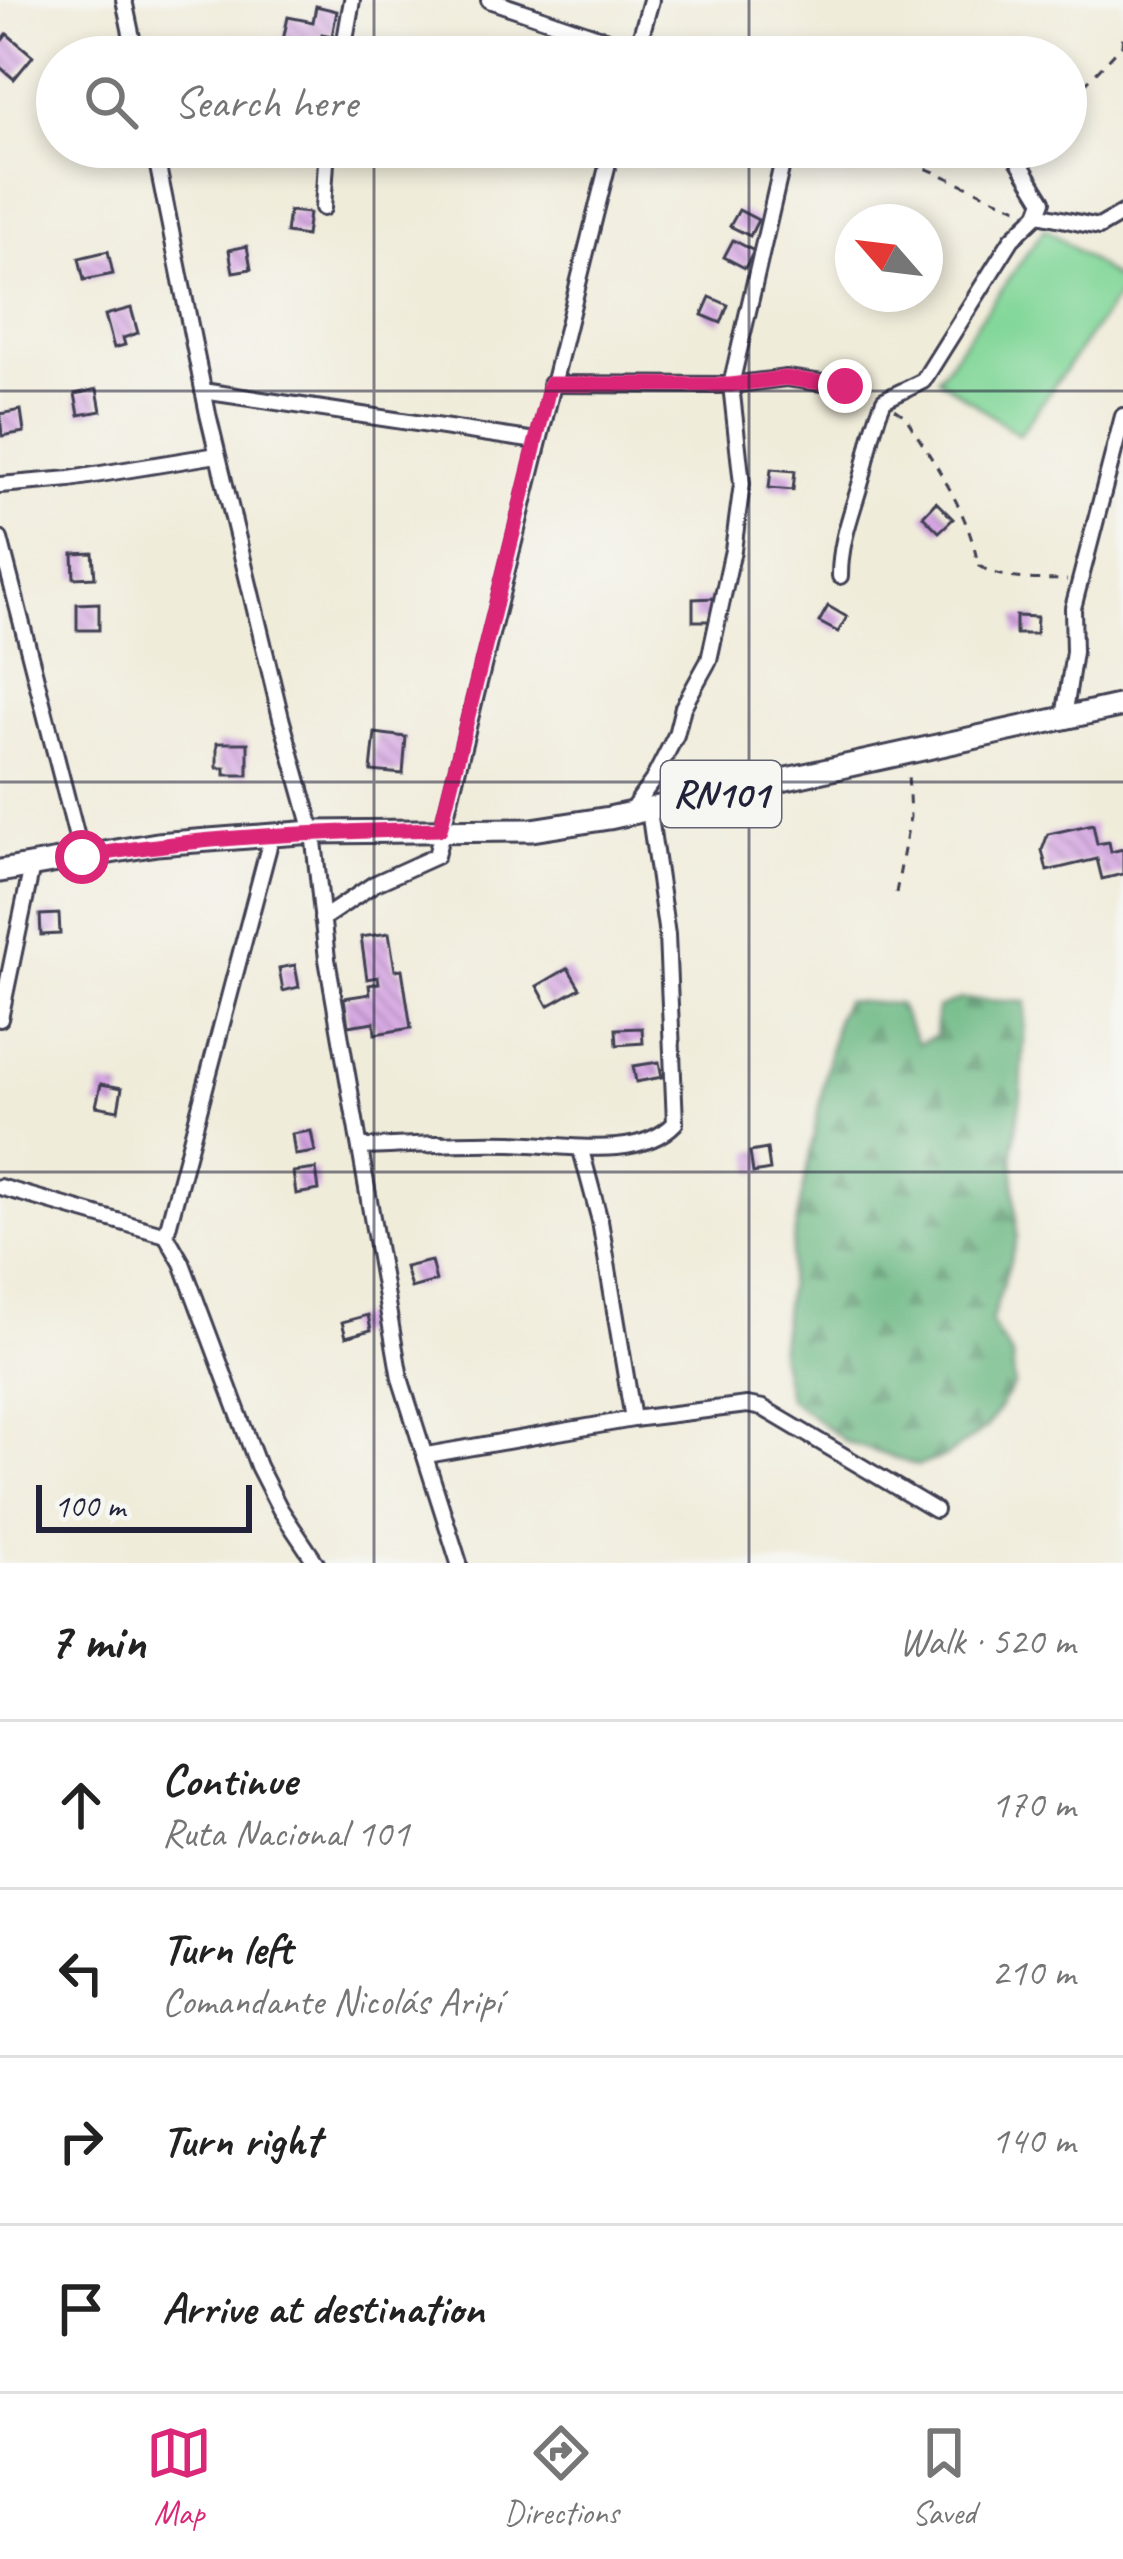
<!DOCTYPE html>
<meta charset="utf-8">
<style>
body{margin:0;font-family:Caveat,sans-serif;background:#f2f2f2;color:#222}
.compass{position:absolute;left:835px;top:204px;width:108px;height:108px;border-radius:50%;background:#fff;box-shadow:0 6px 18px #0003;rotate:298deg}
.scale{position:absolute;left:36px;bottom:30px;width:216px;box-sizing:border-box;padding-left:12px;border:6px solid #22223b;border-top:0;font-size:33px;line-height:42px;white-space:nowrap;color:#22223b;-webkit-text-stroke:9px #f6f6f2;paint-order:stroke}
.stop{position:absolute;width:36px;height:36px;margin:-27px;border:9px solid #db2777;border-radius:50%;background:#fff}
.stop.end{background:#db2777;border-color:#fff;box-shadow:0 3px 12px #0008}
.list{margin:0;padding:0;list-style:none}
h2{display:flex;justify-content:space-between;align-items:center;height:156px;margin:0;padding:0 48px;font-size:51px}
h2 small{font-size:39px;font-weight:400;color:#767676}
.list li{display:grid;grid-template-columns:78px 1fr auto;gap:36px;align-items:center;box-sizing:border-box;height:168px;padding:0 48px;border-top:3px solid #e0e0e0}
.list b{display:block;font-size:45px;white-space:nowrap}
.list p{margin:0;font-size:39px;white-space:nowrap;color:#767676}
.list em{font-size:39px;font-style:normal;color:#767676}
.icon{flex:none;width:66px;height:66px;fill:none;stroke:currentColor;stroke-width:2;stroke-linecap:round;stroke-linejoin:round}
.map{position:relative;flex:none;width:1123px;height:1563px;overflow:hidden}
.search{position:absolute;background:#fff;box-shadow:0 6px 18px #0003;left:36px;right:36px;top:36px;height:132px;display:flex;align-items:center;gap:30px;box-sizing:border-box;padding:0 42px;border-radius:66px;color:#767676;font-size:45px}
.sheet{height:828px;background:#fff}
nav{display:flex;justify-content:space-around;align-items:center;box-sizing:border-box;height:168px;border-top:3px solid #e0e0e0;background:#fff;font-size:33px;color:#767676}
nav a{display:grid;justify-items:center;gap:6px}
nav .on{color:#db2777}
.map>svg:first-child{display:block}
</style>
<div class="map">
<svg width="1123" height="1563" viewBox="0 0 1123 1563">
<defs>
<pattern id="forest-firs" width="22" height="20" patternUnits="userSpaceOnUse" patternTransform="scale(3)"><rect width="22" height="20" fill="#6ab882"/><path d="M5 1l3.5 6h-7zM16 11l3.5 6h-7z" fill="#57956c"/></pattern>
<pattern id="building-back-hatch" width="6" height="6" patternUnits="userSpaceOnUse" patternTransform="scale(3)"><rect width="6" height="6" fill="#d5a5e2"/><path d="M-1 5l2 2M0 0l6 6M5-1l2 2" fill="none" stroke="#ac86b8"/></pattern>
</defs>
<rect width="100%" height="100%" fill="#f6f6f2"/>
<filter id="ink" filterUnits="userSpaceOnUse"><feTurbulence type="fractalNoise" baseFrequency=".00833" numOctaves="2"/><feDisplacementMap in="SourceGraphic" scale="24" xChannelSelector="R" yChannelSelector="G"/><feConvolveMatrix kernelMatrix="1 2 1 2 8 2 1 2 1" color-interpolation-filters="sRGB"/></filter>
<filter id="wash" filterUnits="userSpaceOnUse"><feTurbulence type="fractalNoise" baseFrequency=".004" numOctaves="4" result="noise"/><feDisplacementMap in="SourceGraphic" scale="48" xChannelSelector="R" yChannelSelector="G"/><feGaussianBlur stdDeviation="2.7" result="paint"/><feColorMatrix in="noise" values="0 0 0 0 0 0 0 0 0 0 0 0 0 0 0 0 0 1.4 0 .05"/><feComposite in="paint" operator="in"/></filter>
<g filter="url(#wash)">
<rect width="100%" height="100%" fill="#f0ecda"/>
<path fill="url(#forest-firs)" stroke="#466d5e" stroke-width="3" d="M960,999l66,3 -5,95 -8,52 4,89 -26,85 21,33 2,29 -28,43 -39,28 -29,10 -72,-24 -58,-44 -9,-45 14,-112 43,-221 9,-19 53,3 20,40 17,-8 2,-28z"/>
<path fill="#83d79a" stroke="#527c6a" stroke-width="3" d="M1045,228l78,56v4l-104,147 -81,-57z"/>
<g id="blocks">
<g fill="url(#building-back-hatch)">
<path d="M316,6l21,5 -5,25 -10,-2 -3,12 -10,-2 -3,13 -26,-3 8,-37 25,5z"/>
<path d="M7,34l26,22 -19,23 -14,-12v-24z"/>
<path d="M512,147h31l-2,17 -31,-3z"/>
<path d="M739,210l19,10 -8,16 -20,-10z"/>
<path d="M289,211l20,2 -3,23 -20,-3z"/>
<path d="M733,240l21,11 -9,17 -21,-11z"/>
<path d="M247,246l4,23 -18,3 -4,-22z"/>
<path d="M108,251l5,23 -29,6 -5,-22z"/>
<path d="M710,297l18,8 -7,18 -19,-8z"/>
<path d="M131,308l7,25 -15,5 2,7 -11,3 -9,-33z"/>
<path d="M97,389l4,22 -22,4 -4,-21z"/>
<path d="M21,410l3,22 -22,4 -2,-22z"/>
<path d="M771,469l24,2 -2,19 -24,-2z"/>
<path d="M936,502l17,17 -14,13 -16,-16z"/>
<path d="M93,553l2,24 -21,1 -1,-24z"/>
<path d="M714,598v23h-21v-22z"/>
<path d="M99,603v27h-22v-26z"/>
<path d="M828,606l19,11 -9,15 -19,-10z"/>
<path d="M1016,616l21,1 -1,17h-20z"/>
<path d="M375,733l31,4 -3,37 -32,-3z"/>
<path d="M217,743h31v32h-23v-7h-8z"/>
<path d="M1093,824l4,20 12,-2 2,10 12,-3v25l-21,5 -5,-20 -50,12 -5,-21 6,-16z"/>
<path d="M59,914l1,20 -19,1 -1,-20z"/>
<path d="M389,933l6,37 7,-1 9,59 -36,6 -1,-12 -26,4 -4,-28 26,-4 -1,-9 10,-2 -1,-6 -11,2 -6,-42z"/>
<path d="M295,965l4,22 -16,4 -4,-23z"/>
<path d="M568,968l12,20 -32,18 -11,-20z"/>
<path d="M642,1028l1,15 -26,2 -1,-16z"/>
<path d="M659,1062l3,15 -26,5 -3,-16z"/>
<path d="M101,1084l21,4 -4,22 -22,-4z"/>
<path d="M311,1131l4,21 -20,3 -3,-21z"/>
<path d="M767,1149l3,21 -17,3 -3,-21z"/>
<path d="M316,1169l3,21 -23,4 -3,-22z"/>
<path d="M431,1261l5,20 -25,7 -6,-21z"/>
<path d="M368,1315l3,15 -25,7 -4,-15z"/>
</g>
</g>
</g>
<g filter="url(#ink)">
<use href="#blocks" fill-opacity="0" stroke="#414053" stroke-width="3"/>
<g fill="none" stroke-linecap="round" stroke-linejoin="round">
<defs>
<g id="street">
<path d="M124,0l12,57"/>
<path d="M489,0l148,50"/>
<path d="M342,57l10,-57"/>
<path d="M635,57l16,-57"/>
<path d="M154,147l54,267 73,304 32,114 14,127 73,419 59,185"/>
<path d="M323,208l4,-61"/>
<path d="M1038,214l61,13 24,-14"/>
<path d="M550,384l181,1 55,-7 59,8"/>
<path d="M203,391l333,50"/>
<path d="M0,485l70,-6 147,-24"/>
<path d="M0,539l82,318"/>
<path d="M840,576c0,-38 14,-67 23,-102 6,-26 10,-49 21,-74l39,-19 89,-142 26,-25 5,-13 -33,-54"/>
<path d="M1064,718l10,-66 -1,-44 50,-192"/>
<path d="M629,814l24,-34 23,-45 7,-28 26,-47 24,-110 9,-66 -11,-99 55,-238"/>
<path d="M272,835l-106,400 16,28 76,203 22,43 36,54"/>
<path d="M322,919l52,-35 62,-28 176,-709"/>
<path d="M0,1019l32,-153"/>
<path d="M360,1147c50,-1 102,-6 152,-4 49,1 126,19 163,-20l-8,-188 -18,-125"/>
<path d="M581,1150l19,71 33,198"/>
<path d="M0,1187l166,48"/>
<path d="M427,1455l206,-36 114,-14 16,3 172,102"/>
</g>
<path id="primary" d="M0,871l157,-27 156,-12 219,-2 77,-12 514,-113"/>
</defs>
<use href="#street" stroke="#414053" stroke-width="20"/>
<use href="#primary" stroke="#414053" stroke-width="27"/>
<g stroke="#414053" stroke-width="3" stroke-dasharray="9 9" stroke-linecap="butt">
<path d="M1066,90l20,-7 36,-38 1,-12"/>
<path d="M877,147l147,64"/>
<path d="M904,157l22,-10"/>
<path d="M895,409l10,7c30,49 63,93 73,149 26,17 59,14 89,15"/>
<path d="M896,893l14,-76 -2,-45"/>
</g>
<use href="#street" stroke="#fff" stroke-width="14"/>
<use href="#primary" stroke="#fff" stroke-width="21"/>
</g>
</g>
<g fill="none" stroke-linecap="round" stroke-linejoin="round" filter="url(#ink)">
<path stroke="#db2777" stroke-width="15" d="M82,857c118,-21 238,-25 358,-28l110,-445 180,1 55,-7 60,8"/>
</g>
<path fill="none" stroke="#22223b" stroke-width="3" stroke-opacity="0.55" d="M374,0v57M749,0v57M374,147v1416M749,147v1416M0,391h1123M0,782h1123M0,1172h1123"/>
<g text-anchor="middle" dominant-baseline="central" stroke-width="12" stroke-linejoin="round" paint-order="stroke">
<rect fill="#f6f6f2" stroke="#626272" stroke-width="3" x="661" y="761" width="120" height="66" rx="9"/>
<g font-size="39" font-weight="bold" fill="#22223b">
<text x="721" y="794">RN101</text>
</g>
</g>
</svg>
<svg class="compass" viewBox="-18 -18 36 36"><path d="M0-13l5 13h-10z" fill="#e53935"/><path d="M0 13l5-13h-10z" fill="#767676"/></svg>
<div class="scale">100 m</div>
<div class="stop" style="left:82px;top:857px"></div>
<div class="stop end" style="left:845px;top:386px"></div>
<div class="search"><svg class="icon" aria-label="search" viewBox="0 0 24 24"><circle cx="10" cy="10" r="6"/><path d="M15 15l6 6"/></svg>Search here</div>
</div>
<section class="sheet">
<h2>7 min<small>Walk · 520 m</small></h2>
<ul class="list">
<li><svg class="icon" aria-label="ahead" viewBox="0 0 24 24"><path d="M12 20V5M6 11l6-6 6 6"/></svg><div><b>Continue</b><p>Ruta Nacional 101</p></div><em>170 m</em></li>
<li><svg class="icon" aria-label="left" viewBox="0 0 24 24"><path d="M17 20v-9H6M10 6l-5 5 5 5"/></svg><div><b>Turn left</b><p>Comandante Nicolás Aripí</p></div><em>210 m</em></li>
<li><svg class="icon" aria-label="right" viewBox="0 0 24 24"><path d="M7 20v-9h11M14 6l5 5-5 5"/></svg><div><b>Turn right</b></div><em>140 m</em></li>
<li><svg class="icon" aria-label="arrive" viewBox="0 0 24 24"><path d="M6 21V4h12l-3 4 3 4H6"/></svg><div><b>Arrive at destination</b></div></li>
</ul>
</section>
<nav>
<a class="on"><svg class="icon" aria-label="map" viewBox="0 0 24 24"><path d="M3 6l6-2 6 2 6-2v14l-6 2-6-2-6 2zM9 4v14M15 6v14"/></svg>Map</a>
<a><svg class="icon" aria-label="directions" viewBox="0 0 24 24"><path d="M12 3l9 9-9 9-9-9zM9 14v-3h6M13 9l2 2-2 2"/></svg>Directions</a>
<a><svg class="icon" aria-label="saved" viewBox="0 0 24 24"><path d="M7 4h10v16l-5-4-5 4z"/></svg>Saved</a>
</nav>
